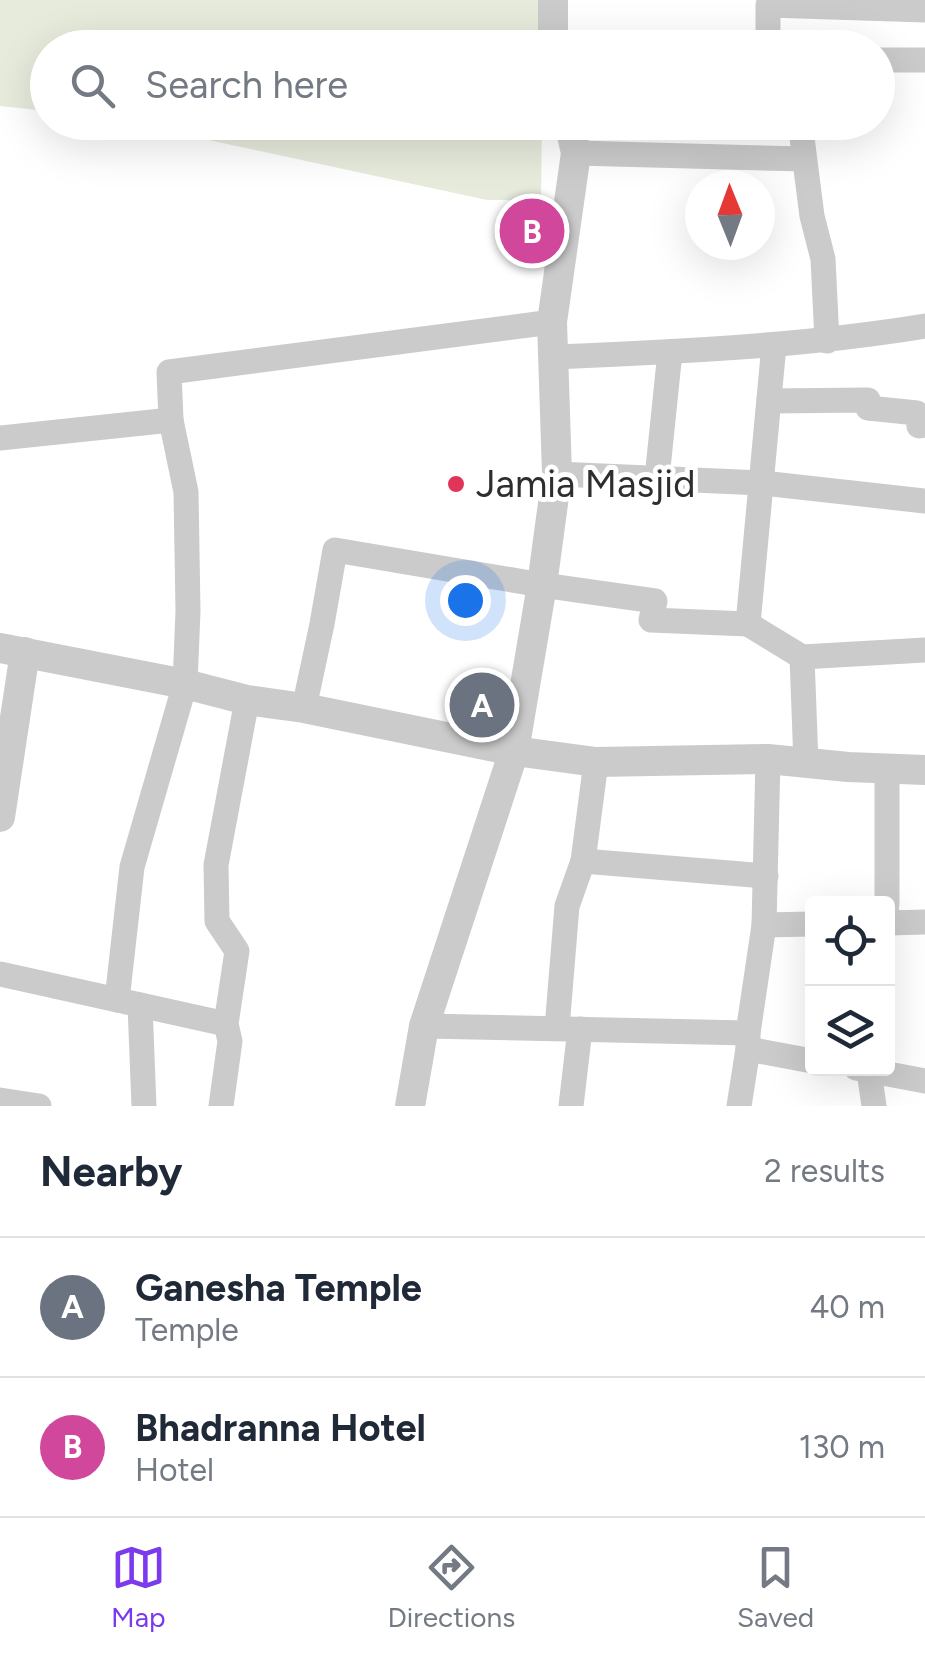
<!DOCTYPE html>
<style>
body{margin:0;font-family:Figtree,sans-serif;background:#f6f6f7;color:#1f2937}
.controls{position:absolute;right:30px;bottom:30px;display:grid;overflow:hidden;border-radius:10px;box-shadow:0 10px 40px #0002}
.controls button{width:90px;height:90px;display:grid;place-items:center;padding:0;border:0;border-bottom:2px solid #e0e1e3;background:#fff;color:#1f2937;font:50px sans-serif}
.compass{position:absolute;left:685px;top:170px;width:90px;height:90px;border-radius:50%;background:#fff;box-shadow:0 10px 40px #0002;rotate:359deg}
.you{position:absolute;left:465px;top:600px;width:35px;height:35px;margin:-25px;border:8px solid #fff;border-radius:50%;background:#1a73e8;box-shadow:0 0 0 15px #1a73e833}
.badge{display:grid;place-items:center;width:65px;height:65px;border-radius:50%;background:#7c3aed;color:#fff;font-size:32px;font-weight:700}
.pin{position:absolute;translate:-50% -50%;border:5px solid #fff;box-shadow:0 2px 10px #0006}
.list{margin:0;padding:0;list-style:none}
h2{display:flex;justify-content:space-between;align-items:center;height:130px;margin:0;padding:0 40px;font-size:42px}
h2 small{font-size:32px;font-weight:400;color:#747a83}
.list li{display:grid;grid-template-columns:65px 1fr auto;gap:30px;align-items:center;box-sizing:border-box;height:140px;padding:0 40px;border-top:2px solid #e0e1e3}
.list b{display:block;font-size:38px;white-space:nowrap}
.list p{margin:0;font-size:32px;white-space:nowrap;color:#747a83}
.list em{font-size:32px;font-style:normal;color:#747a83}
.icon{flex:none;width:55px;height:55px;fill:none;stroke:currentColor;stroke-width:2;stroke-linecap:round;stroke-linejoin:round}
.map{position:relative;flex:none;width:925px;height:1106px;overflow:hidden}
.search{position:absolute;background:#fff;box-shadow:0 10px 40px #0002;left:30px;right:30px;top:30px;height:110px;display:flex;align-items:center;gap:25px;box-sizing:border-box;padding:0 35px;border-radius:55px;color:#747a83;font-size:38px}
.sheet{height:410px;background:#fff}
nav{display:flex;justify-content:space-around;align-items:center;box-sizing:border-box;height:140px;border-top:2px solid #e0e1e3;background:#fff;font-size:28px;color:#747a83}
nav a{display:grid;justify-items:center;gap:5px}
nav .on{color:#7c3aed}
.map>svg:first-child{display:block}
</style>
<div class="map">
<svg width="925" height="1106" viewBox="0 0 925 1106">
<rect width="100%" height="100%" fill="#fff"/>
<g fill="#e6ebdc">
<path d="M0,0h543v47l-495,1 -1,63 -47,-5z"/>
<path d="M130,123h412l-1,77h-54z"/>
</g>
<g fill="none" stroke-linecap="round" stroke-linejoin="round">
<g stroke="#cbcbcb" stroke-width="25">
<path d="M768,48v-43l157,5"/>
<path d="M878,60h47"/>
<path d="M800,122l12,94 11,43 4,82"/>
<path d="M576,153l228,6"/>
<path d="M774,345l-26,279 54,33"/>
<path d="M553,357c125,-5 249,-11 372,-31"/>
<path d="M769,401l99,-1v8l49,5 2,13 6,-1"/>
<path d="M0,438l171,-18 -2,-48 383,-50"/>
<path d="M557,474l205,9 163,18"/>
<path d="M657,478l13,-126"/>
<path d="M304,708l18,-84 13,-74 207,35 113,16 -4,19 97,4"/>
<path d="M768,759l-4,166 48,-1"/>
<path d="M806,763l-4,-106 123,-7"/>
<path d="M887,769v135"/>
<path d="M583,861l183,15"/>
<path d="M888,915v8l37,-1"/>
<path d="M0,974l226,50"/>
<path d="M117,1000l15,-133 53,-183 3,-73 -2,-119 -15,-72"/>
<path d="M140,1005l4,101"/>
<path d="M424,1026l324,7v16l64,12"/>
<path d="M557,1028l10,-122 16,-45 13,-99"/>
<path d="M748,1033l16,-108"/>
<path d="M856,1068l69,13"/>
<path d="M869,1071l5,35"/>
<path d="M0,1100l39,6"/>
<path d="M221,1106l9,-65 -4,-17 11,-73 -20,-30 -1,-56 31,-165"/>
<path d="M571,1106l9,-77"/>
<path d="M739,1106l9,-57"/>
</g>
<g stroke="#cbcbcb" stroke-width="30">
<path d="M553,0v48"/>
<path d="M0,648l185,36 62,16 57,8 210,43 82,11 172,-3 80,8 77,3"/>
<path d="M0,817l25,-165"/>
<path d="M410,1106l14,-80 90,-275 28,-166 15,-111 -5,-152 24,-169 -7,-31"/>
</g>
</g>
<circle fill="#e03559" stroke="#fff" stroke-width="4" cx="456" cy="484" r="10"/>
<g text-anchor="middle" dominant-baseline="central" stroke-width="10" stroke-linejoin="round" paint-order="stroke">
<g font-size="38" fill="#2e2e2e" stroke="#fff" text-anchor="start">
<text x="476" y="484">Jamia Masjid</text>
</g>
</g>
</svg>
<div class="controls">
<button><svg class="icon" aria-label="locate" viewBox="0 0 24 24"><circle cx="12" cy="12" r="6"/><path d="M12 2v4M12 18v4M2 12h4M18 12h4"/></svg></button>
<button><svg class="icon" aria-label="layers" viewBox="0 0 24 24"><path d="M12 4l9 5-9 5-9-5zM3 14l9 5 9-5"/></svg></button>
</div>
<svg class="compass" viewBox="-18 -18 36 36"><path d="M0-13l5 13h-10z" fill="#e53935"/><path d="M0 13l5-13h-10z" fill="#747a83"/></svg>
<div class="you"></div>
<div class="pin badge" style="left:482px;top:705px;background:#6b7280">A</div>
<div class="pin badge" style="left:532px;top:231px;background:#d1479c">B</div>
<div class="search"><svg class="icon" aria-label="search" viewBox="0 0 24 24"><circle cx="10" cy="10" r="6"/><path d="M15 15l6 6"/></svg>Search here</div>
</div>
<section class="sheet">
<h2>Nearby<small>2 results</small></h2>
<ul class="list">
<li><span class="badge" style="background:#6b7280">A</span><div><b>Ganesha Temple</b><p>Temple</p></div><em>40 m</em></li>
<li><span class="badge" style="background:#d1479c">B</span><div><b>Bhadranna Hotel</b><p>Hotel</p></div><em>130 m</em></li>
</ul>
</section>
<nav>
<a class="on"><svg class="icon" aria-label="map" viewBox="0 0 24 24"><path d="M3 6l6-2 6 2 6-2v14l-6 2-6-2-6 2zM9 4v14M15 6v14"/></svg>Map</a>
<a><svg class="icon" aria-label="directions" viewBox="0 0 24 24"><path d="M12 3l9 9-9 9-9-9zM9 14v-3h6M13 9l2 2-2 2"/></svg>Directions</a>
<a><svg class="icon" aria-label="saved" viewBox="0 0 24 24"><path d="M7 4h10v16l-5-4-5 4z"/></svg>Saved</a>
</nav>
